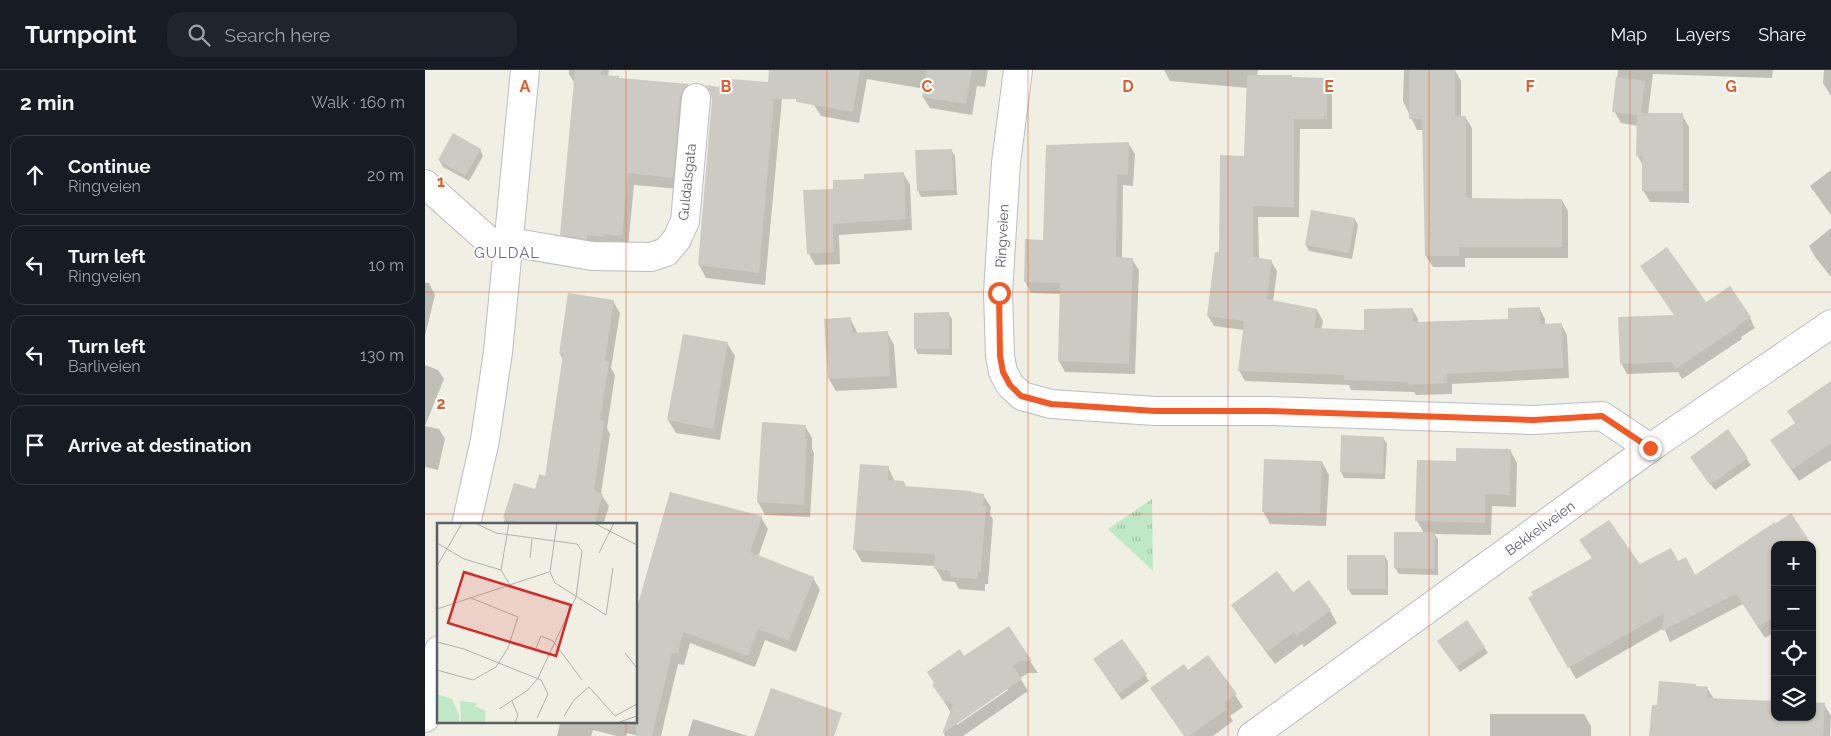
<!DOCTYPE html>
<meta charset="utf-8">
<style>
body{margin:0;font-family:Raleway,sans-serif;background:#20242c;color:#f1f3f6}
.controls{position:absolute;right:15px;bottom:15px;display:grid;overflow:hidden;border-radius:10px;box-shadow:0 1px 4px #0004}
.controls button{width:45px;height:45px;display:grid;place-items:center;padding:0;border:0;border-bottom:1px solid #363941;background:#171b24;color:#f1f3f6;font:25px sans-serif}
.stop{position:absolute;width:15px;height:15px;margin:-11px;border:4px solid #f45925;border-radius:50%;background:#fff}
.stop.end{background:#f45925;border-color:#fff;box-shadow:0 1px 5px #0008}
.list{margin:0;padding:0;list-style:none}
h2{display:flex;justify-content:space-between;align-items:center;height:65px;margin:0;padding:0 20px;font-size:21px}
h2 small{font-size:16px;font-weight:400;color:#9ea1a6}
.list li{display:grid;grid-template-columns:32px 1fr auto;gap:15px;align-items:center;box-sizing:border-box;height:80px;margin:0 10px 10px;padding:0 10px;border:1px solid #363941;border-radius:15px}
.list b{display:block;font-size:19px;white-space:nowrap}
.list p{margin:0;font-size:16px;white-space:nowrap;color:#9ea1a6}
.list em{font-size:16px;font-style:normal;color:#9ea1a6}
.icon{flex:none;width:28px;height:28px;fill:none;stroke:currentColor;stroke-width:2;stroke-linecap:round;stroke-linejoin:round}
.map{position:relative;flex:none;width:1406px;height:666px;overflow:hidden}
header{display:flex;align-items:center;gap:30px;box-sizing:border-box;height:70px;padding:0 25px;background:#171b24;border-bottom:1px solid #363941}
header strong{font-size:24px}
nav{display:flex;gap:28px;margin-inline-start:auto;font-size:18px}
.search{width:350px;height:45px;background:#20242c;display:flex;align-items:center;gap:12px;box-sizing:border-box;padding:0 18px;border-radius:15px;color:#9ea1a6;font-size:19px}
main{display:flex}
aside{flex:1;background:#171b24}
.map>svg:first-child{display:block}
</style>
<header>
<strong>Turnpoint</strong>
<div class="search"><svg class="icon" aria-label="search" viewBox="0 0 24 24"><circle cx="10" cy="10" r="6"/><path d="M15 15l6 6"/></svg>Search here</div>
<nav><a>Map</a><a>Layers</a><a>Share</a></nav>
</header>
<main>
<aside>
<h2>2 min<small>Walk · 160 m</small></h2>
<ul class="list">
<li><svg class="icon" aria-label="ahead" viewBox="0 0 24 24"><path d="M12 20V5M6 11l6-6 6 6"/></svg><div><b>Continue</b><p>Ringveien</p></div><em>20 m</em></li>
<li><svg class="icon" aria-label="left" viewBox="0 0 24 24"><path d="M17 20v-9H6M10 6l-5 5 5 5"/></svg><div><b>Turn left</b><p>Ringveien</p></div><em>10 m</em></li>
<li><svg class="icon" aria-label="left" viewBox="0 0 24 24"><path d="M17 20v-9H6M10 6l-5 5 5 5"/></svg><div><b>Turn left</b><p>Barliveien</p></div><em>130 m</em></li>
<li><svg class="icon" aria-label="arrive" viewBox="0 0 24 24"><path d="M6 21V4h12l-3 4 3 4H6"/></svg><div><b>Arrive at destination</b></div></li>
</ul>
</aside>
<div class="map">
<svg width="1406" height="666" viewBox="0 0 1406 666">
<defs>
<pattern id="park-tufts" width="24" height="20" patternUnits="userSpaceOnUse" patternTransform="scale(1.25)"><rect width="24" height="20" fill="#bfe9c6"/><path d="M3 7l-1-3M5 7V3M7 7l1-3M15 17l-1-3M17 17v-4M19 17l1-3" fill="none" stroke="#9ec0a4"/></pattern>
</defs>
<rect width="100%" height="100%" fill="#efefe4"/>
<path fill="url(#park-tufts)" d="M727,429l1,72 -45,-42z"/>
<g fill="#0003" fill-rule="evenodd">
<path d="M144,0h40l-1,7 11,3 69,5 7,12 -16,92 -45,-4 -6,62 -60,-1 -7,-12 14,-150 -6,-10z"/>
<path d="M411,0h152l-3,17 -8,-1 -5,29 -42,-7 -7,-11 2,-8 -58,-10 -8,44 -38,-7 -7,-11z"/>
<path d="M739,0h94l-1,6 69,3 6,11v39h-32l-1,88h-41l1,42 12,2 6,10 -4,31 44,8 6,11 -2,9 44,1 47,-22 6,10v4l92,-3 29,-12 6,11v6l16,-1 6,11 2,43 -117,6v10l-36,1 -2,-3 -63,-2 -2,-5 -104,-4 -6,-11 5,-40 -30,-4 -6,-10 13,-62 25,-97 2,-69 -78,-7z"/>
<path d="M979,0h51l6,11v36h4l7,11v72h90l6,11v47h-103v9h-32l-7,-11 -3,-126h-6l-14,-29z"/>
<path d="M1193,0h155l-1,8 -119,-4 -5,40 34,1 7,12v76l-39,-1 -7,-12v-25l-6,-10 1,-29 -17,-3 -7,-12z"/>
<path d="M1399,0h7v26l-8,-13z"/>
<path d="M288,29h69l-17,186 -59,-7 -7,-13z"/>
<path d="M703,73l7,11 -2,32 -10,-1 -1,73 10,1 7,11 -4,104 -70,-2 -6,-11 2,-67 -30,-1 -6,-12z"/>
<path d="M55,79l3,7 -14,25 -26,-14 -4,-7z"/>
<path d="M526,80l4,6 2,39 -36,2 -3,-6z"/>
<path d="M1406,100v45l-21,-29z"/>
<path d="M478,103l7,12 2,45 -73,5 1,29 -25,1 -6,-11 57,-74z"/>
<path d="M930,149l3,6 -6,34 -43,-8 -3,-6z"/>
<path d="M1406,158v49l-16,-20 -6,-11z"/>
<path d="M0,213h4l6,12 -10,41z"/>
<path d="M188,231l7,12 -9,55 4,7 -8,53 3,6 -9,60 8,12 -6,19h-100l12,-40 21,6 10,-14 17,-117 -3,-6z"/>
<path d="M1281,234l44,14 5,10 -14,9 1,2 -60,40 -4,-7 -51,2 -6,-11 54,-47z"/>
<path d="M523,243l4,6v36l-34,-1 -3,-6z"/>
<path d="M425,248l8,16 29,-2 7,13 3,43 -61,3 -7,-12z"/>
<path d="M302,273l8,13 -15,84 -44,-7 -8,-13z"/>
<path d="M0,295l13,5 6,9 -19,47 14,3 6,10 -7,31 -13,-3z"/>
<path d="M1406,331v59l-32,21 -20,-29z"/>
<path d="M338,354l42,2 7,12v11l2,4 -4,64 -45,-2 -7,-13z"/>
<path d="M1302,361l24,34 -36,25 -20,-27z"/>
<path d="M958,368l4,6 -2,35 -41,-1 -3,-6z"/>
<path d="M1085,380l7,13 -1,44 -24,-1 -1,29 -57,-1 4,5v36l-39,-1 -4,-6 29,-35 -7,-12 40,-59z"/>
<path d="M897,392l7,13 -3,51 -56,-2 -7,-13z"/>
<path d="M436,395l27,2 7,15h9l2,5 77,8 8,12 -1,8 3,4 -5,65h-3v7l-26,-2 -4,-7 -12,-1 -7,-12v-3l-74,-4 -7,-12z"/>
<path d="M336,447l7,12 -10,28 55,21 7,12 -24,62 -31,-12 -10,27 -65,-24 -6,22 -6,-1 -17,72h-22l-13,-3 -1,3h-8l-24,-6 -2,6h-34l3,-13 -6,-1h82v-106z"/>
<path d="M1156,471l59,24 38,-2 17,13 80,-31v87l-10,6 -22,-34 -73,38 -6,-14 -88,51 -46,-81 63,-39z"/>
<path d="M960,486l3,6v33h-36l-4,-6z"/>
<path d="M868,524l37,17 7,12 -33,24 -2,-3 -27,20 -35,-47 -7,-12z"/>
<path d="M583,558l30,45h-10l-8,5 8,13 -65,45h-18l-1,-2 7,-21 -17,-28 30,-28zM582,618l1,2 -51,35v-3z"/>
<path d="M1017,577h42l4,6 -28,19z"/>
<path d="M673,595l47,10 4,6 -27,19z"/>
<path d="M763,602l47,23 8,12 -13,9 3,5 -20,15h-28l-33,-48z"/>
<path d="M1272,617l10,1 7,11 61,18h37l12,-13 7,12 -1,20h-179l7,-30z"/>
<path d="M1065,644h94l7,12v10h-101z"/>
<path d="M268,649l55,17h-60z"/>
</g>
<g fill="#cccbc3">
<path d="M150,0h26v5l18,1v2l70,6 -6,5 -3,8 -7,81 -45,-5 -6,63 -18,-2v3l-17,-2v4l-27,-4z"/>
<path d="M344,0h91l-7,42 -57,-10v-3h-22l-15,174 -61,-8 14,-166 -2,-7 -5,-7 14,2 1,-9 48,4z"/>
<path d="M502,0h45l-6,34 -44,-7z"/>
<path d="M984,0h46v46h11v82l96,1v48h-103v9h-34l-3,-137h-13z"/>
<path d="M822,5h45v2l35,1v41h-33v88l-41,-1v51l19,3 -5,39 50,10 -3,19 50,2v-21l49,-1v14l95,-3v-11l32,-1v17l22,-1 1,45 -116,6v9l-38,2 -1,-3 -64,-2v-5l-106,-4 6,-50 -37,-5 8,-64h4l1,-97 24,1z"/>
<path d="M1191,7l29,4 -4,32h42v78h-41v-35h-6l1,-41 -25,-3z"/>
<path d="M28,63l28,16 -16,27 -27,-16z"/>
<path d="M704,72l-1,33 -11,-1 -1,83 17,1 -4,106 -71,-3 2,-78 -36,-1 1,-43 18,1 3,-95z"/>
<path d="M527,79l2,41 -37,1 -2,-41z"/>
<path d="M479,102l2,47 -73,5 1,28 -27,2 -4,-64 30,-1v-9l31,-1v-5z"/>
<path d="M886,140l44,8 -6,35 -44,-8z"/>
<path d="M1242,177l39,55 24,-16 21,31 -15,10 1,1 -61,41 -5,-7 -51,2 -2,-47 56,-2 -34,-49z"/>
<path d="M143,223l46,7 -9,61 4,1 -9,58 4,1 -10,70 9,3 -9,31h-67l-24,-7 11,-35 21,6 4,-15 6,2 18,-122h-4z"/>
<path d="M524,242v37h-35v-36z"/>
<path d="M426,247l1,16 36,-2 2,45 -62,3 -4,-60z"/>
<path d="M258,264l45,8 -15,87 -46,-9z"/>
<path d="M1406,311v62l-40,27 -21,-30 25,-17 -8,-12z"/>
<path d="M337,352l44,3 -1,14h2l-3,66 -47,-3z"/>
<path d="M1303,359l20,29 -38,27 -20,-28z"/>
<path d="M916,365l43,2 -1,37 -43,-2z"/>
<path d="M1031,378l55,1 -1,46 -25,-1v29l-70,-2 2,-61 39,1z"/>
<path d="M839,389l58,2 -2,53 -58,-2z"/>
<path d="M435,394l29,2 -1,14 16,1v5l67,5v1l13,2 -1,12h3l-5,66h-3v7l-28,-2 1,-6 -17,-2 1,-15 -82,-4z"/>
<path d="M245,422l92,24 -12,36 64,25 -25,64 -31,-12 -10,27 -65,-24 -5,22 -6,-1 -20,83h-16v-125z"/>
<path d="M1366,443l21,32h-37v71l-17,11 -22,-33 -74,37 2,-18 -96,55 -40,-70 5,-3 -2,-3 61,-34 -13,-18 30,-20 31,44 31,-16 7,13 8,-4 9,18 80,-53v2z"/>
<path d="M969,462h41v37l-41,-1z"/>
<path d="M922,485h38l1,34h-39z"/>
<path d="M852,501l16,21 16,-12 22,30 -35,26 -2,-4 -27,20 -36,-47z"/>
<path d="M1042,550l18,27 -29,20 -19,-26z"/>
<path d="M584,556l23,35h-11l-8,5 9,13 -80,55 11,-30 -10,-4 -11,-15 2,-2 -7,-11 33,-23 4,7z"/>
<path d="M697,569l25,35 -29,20 -25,-35z"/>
<path d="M783,585l29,39 -13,9 3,6 -38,27h-5l-34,-48 34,-24 4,6z"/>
<path d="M1234,611l37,3v2l12,1 -1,11 68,3v16h37v-15l13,1 -2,33h-174l3,-31h5z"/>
<path d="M346,618l71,25 -8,23h-80z"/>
</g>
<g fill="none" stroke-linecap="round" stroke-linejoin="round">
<defs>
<g id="minor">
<path d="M593,0l-12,93 -8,130 2,63 3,16 7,13 12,11 29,8 104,7h112l267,9 68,-4 48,32"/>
<path d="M0,114l64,57 20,5"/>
<path d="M85,172l82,14 59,1 15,-5 11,-13 8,-18 11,-123"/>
<path d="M41,455l19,-85 13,-88 27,-282"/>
<path d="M0,648l14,-68"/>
<path d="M827,666l398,-288 181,-124"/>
</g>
</defs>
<use href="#minor" stroke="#bbbdc3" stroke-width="30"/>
<use href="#minor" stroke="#fff" stroke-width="28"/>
</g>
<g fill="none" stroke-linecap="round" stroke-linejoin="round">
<path stroke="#f45925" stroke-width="6" d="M574,223l1,63 3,16 7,13 11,11 30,8 104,7h112l267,9 68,-4 48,32"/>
</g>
<path fill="none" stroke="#ec5928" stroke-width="1" stroke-opacity="0.55" d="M201,0v455M402,0v666M603,0v666M803,0v666M1004,0v666M1205,0v666M0,222h1406M0,444h1406M201,652v14"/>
<g text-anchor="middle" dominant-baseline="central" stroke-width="4" stroke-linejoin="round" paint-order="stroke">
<g font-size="14" fill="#5c5e65" stroke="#fff">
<text transform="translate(262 112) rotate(-84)">Guldalsgata</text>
<text transform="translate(577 166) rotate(-87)">Ringveien</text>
<text transform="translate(1115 458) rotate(-36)">Bekkeliveien</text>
</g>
<g font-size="15" letter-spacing="1" fill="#6d7078" stroke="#fff">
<text x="82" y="183">GULDAL</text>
</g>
</g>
<g transform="translate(12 453)">
<rect width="200" height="200" fill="#efefe4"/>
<path d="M23,178l17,2 -2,3 11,5 -1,12h-24z" fill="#bfe9c6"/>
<path d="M0,171l15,5 7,16v8h-22z" fill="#bfe9c6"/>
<path fill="none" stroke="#b0b1ad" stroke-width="1" d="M38,0l21,10 81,11 5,7 -6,46 -38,81 -10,12 -29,19M72,0l-8,47 9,15M120,0l-7,49 5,11 51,32 7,-47M157,0l43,22M0,20l27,16 37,11M162,30l15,-30M93,35l2,-19M0,43l25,-43M0,86l112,-37M116,118l29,39M0,119l27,7 77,31 7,14 -11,24M99,125l5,-12 12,5M188,130l12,15M0,147l36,10 23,-13 12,-19 10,-31 -47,-19M75,178l6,14 -3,8M127,193l10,-16 15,-13 26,29 22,-12M133,200h42M180,200l20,-7"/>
<path fill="#d62828" fill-opacity="0.15" stroke="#d62828" stroke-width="2.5" d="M27,49l107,33 -15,51 -108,-33z"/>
<rect width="200" height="200" fill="none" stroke="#5c5e65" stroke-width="2.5"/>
</g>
<g font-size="16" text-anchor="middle" font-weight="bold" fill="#ec5928" stroke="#fff" stroke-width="4" stroke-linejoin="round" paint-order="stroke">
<text x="100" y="22">A</text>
<text x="301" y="22">B</text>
<text x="502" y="22">C</text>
<text x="703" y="22">D</text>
<text x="904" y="22">E</text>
<text x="1105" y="22">F</text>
<text x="1306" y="22">G</text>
<text x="16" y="117">1</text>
<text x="16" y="339">2</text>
</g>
</svg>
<div class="controls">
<button>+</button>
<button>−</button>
<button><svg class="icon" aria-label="locate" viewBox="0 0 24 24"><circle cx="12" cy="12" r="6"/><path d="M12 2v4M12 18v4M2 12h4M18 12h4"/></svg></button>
<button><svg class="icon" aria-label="layers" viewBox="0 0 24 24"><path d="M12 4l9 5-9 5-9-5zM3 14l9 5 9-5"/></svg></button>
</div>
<div class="stop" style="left:574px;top:223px"></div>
<div class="stop end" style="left:1225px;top:378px"></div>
</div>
</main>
